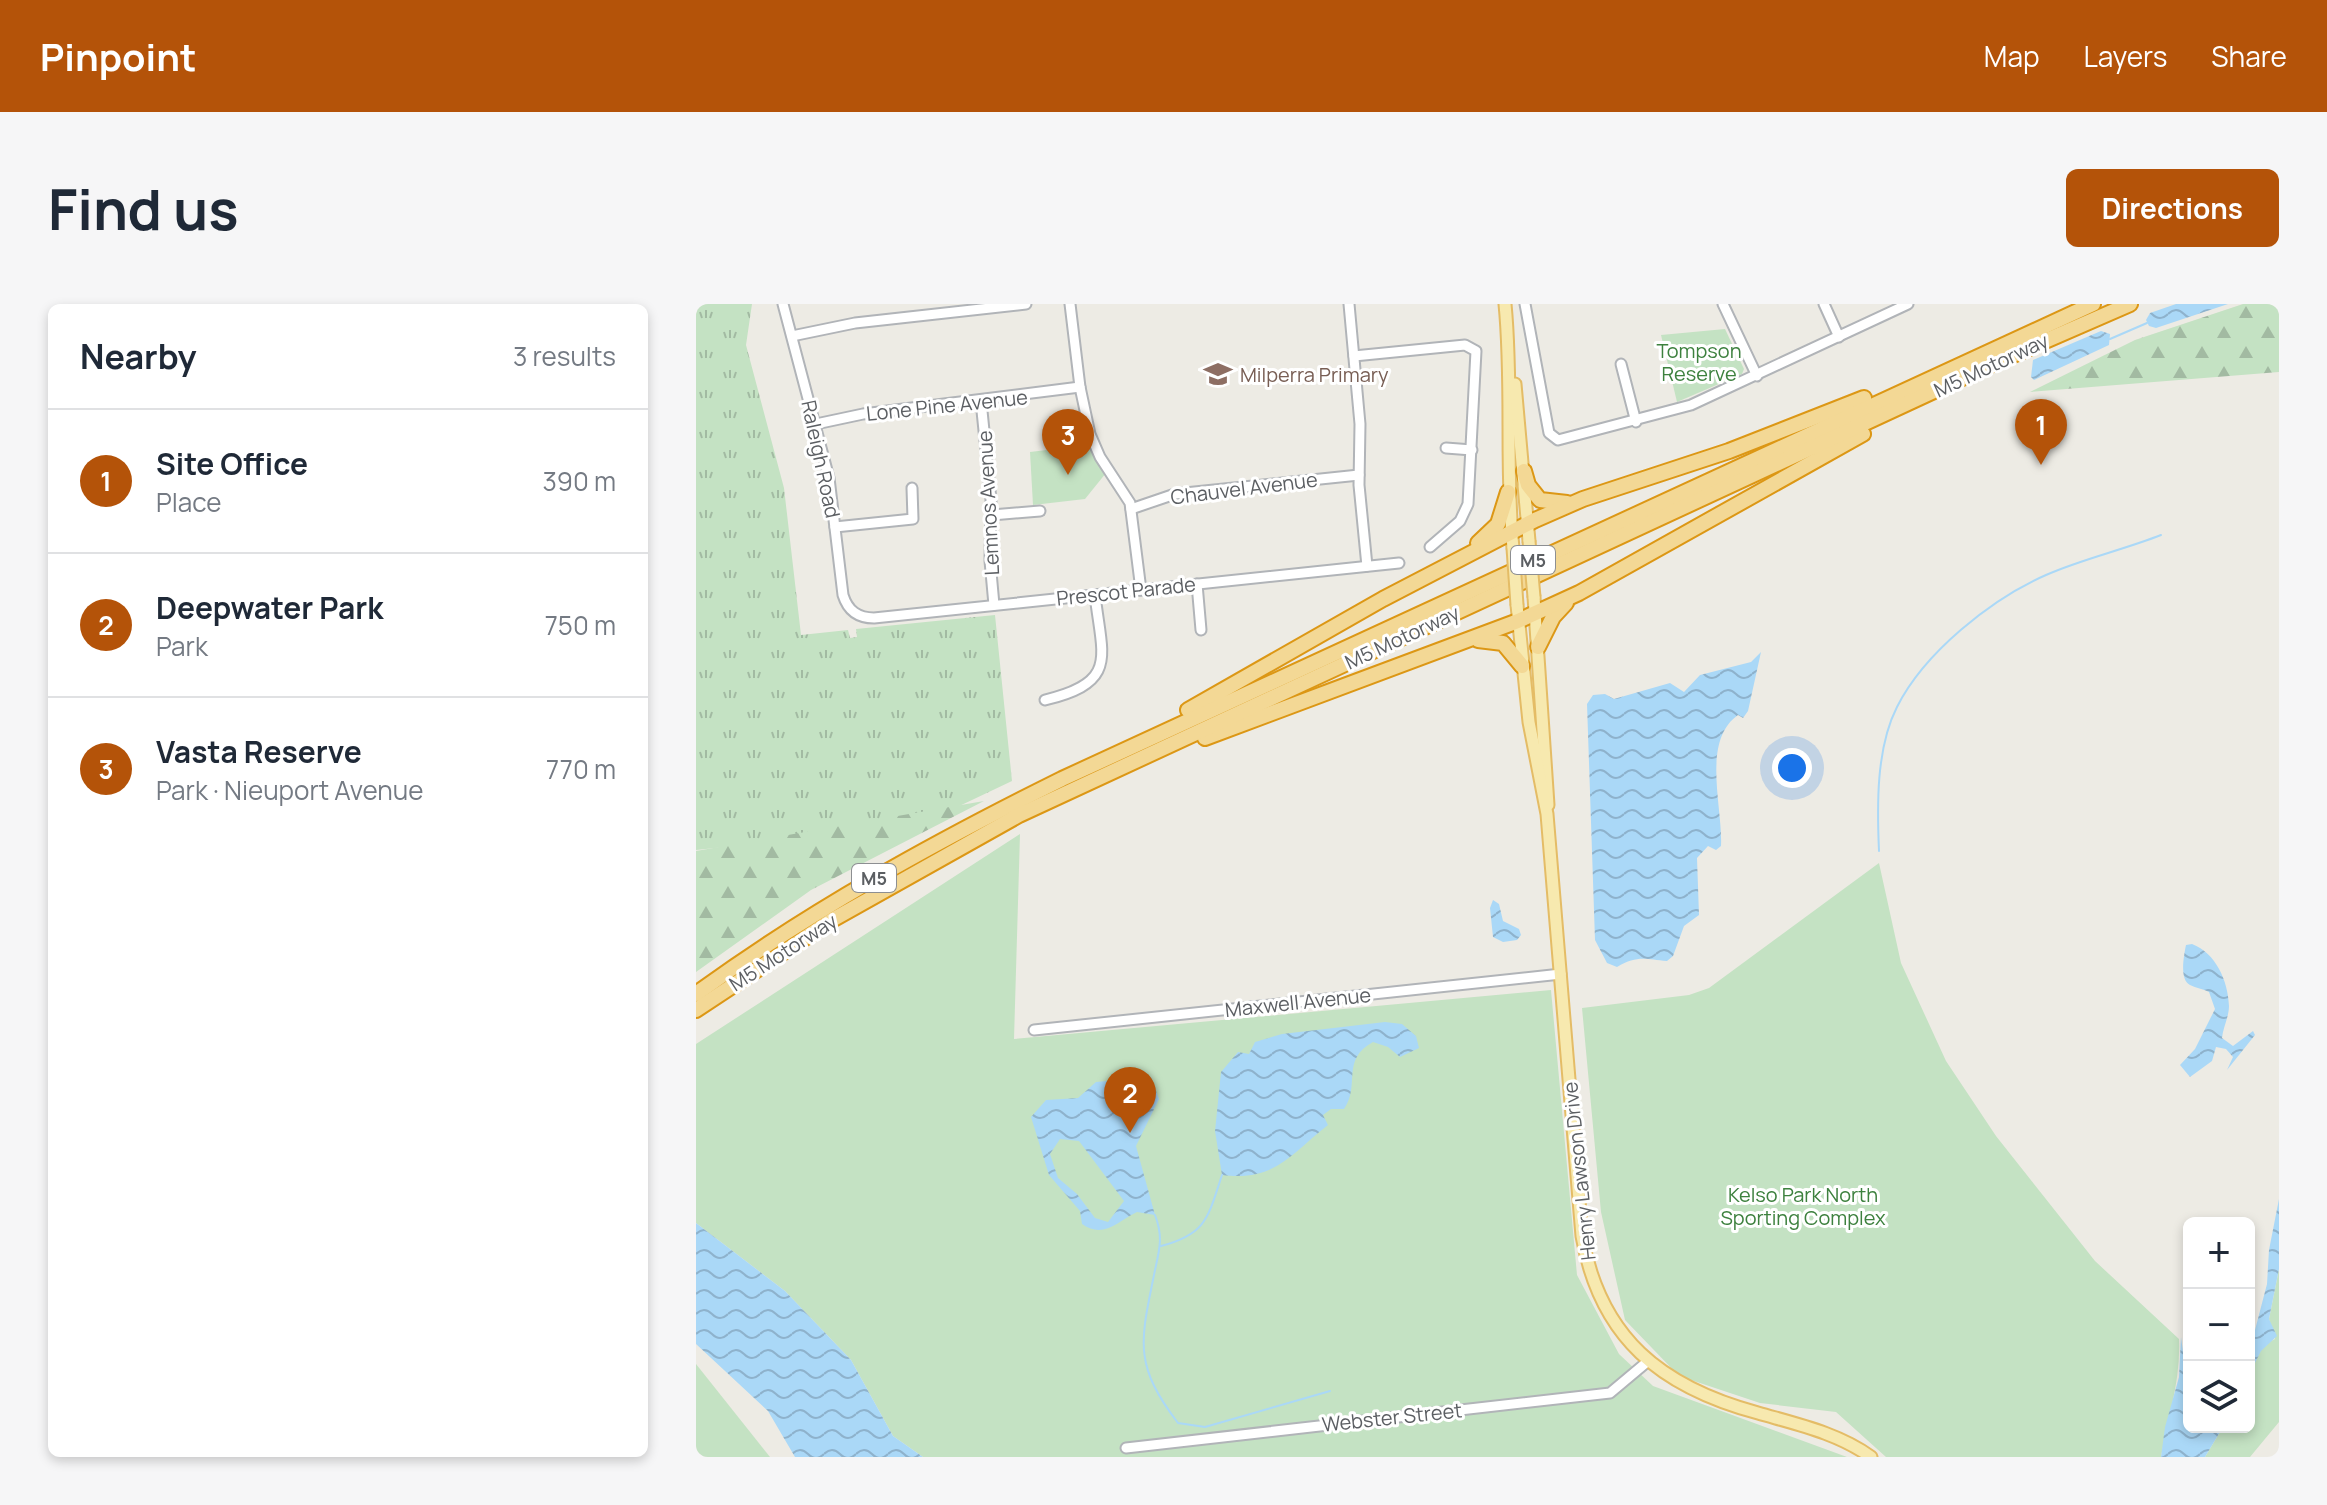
<!DOCTYPE html>
<meta charset="utf-8">
<style>
body{margin:0;font-family:Manrope,sans-serif;background:#f6f6f7;color:#1f2937}
.controls{position:absolute;right:24px;bottom:24px;display:grid;overflow:hidden;border-radius:12px;box-shadow:0 4px 12px #0003}
.controls button{width:72px;height:72px;display:grid;place-items:center;padding:0;border:0;border-bottom:2px solid #e0e1e3;background:#fff;color:#1f2937;font:40px sans-serif}
.you{position:absolute;left:1096px;top:464px;width:28px;height:28px;margin:-20px;border:6px solid #fff;border-radius:50%;background:#1a73e8;box-shadow:0 0 0 12px #1a73e833}
.badge{display:grid;place-items:center;width:52px;height:52px;border-radius:50%;background:#b45309;color:#fff;font-size:26px;font-weight:700}
.pin{position:absolute;translate:-50% -66px;filter:drop-shadow(0 2px 4px #0008)}
.pin::after{content:'';position:absolute;top:42px;width:28px;height:24px;background:inherit;clip-path:polygon(0 0,100% 0,50% 100%)}
.list{margin:0;padding:0;list-style:none}
h2{display:flex;justify-content:space-between;align-items:center;height:104px;margin:0;padding:0 32px;font-size:34px}
h2 small{font-size:26px;font-weight:400;color:#747a83}
.list li{display:grid;grid-template-columns:52px 1fr auto;gap:24px;align-items:center;box-sizing:border-box;height:144px;padding:0 32px;border-top:2px solid #e0e1e3}
.list b{display:block;font-size:30px;white-space:nowrap}
.list p{margin:0;font-size:26px;white-space:nowrap;color:#747a83}
.list em{font-size:26px;font-style:normal;color:#747a83}
.icon{flex:none;width:44px;height:44px;fill:none;stroke:currentColor;stroke-width:2;stroke-linecap:round;stroke-linejoin:round}
.map{position:relative;flex:none;width:1583px;height:1153px;overflow:hidden;border-radius:12px}
header{display:flex;align-items:center;gap:48px;box-sizing:border-box;height:112px;padding:0 40px;background:#b45309;color:#fff}
header strong{font-size:38px}
nav{display:flex;gap:44px;margin-inline-start:auto;font-size:28px}
.intro{display:flex;align-items:center;justify-content:space-between;box-sizing:border-box;height:192px;padding:0 48px}
h1{margin:0;font-size:56px}
.button{padding:20px 36px;border-radius:12px;background:#b45309;color:#fff;font-size:28px;font-weight:700}
main{display:flex;gap:48px;padding:0 48px}
aside{flex:1;background:#fff;border-radius:12px;box-shadow:0 4px 12px #0003}
.map>svg:first-child{display:block}
</style>
<header>
<strong>Pinpoint</strong>
<nav><a>Map</a><a>Layers</a><a>Share</a></nav>
</header>
<div class="intro"><h1>Find us</h1><a class="button">Directions</a></div>
<main>
<aside>
<h2>Nearby<small>3 results</small></h2>
<ul class="list">
<li><span class="badge">1</span><div><b>Site Office</b><p>Place</p></div><em>390 m</em></li>
<li><span class="badge">2</span><div><b>Deepwater Park</b><p>Park</p></div><em>750 m</em></li>
<li><span class="badge">3</span><div><b>Vasta Reserve</b><p>Park · Nieuport Avenue</p></div><em>770 m</em></li>
</ul>
</aside>
<div class="map">
<svg width="1583" height="1153" viewBox="0 0 1583 1153">
<defs>
<pattern id="grass-tufts" width="24" height="20" patternUnits="userSpaceOnUse" patternTransform="scale(2)"><rect width="24" height="20" fill="#c4e2c3"/><path d="M3 7l-1-3M5 7V3M7 7l1-3M15 17l-1-3M17 17v-4M19 17l1-3" fill="none" stroke="#a2baa2"/></pattern>
<pattern id="forest-firs" width="22" height="20" patternUnits="userSpaceOnUse" patternTransform="scale(2)"><rect width="22" height="20" fill="#c4e2c3"/><path d="M5 1l3.5 6h-7zM16 11l3.5 6h-7z" fill="#a2baa2"/></pattern>
<pattern id="water-waves" width="16" height="10" patternUnits="userSpaceOnUse" patternTransform="scale(2)"><rect width="16" height="10" fill="#aad8f7"/><path d="M0 5q4-4 8 0t8 0" fill="none" stroke="#8eb2cc"/></pattern>
</defs>
<rect width="100%" height="100%" fill="#edebe4"/>
<path fill="url(#grass-tufts)" d="M0,0h56l-6,41 38,143 17,147 47,-5 2,8 7,-1 -1,-8 139,-14 17,166 -99,47 -217,22z"/>
<g fill="url(#forest-firs)">
<path d="M1547,0h36v68l-249,20 105,-52z"/>
<path d="M288,497l-173,89 -115,82v-121z"/>
</g>
<g fill="#c4e2c3">
<path d="M1029,25l19,40 -2,5 -65,28 -16,-67z"/>
<path d="M393,141l17,28 -21,26 -52,6 -3,-53z"/>
<path d="M324,530l-6,205 537,-49 26,285 42,79 34,32 194,71h-924l-30,-21 -42,-76 -66,-69 -89,-68v-179z"/>
<path d="M1183,559l22,100 45,98 50,75 99,125 84,78c2,40 -11,79 -18,118h-275l-50,-45 -76,-9 -81,-27 -54,-56 -24,-108 -19,-204 107,-13 20,-7z"/>
<path d="M1583,965v153l-29,35h-45l18,-30h26c0,-29 -6,-74 26,-88l-6,-20z"/>
<path d="M0,1060l74,93h-74z"/>
</g>
<g fill="url(#water-waves)" fill-rule="evenodd">
<path d="M1480,0h52l-72,24 -7,-2 -3,-6 4,-7z"/>
<path d="M1405,27l9,3 -1,11 -75,35 -3,-3 2,-17z"/>
<path d="M1065,348l-13,59 -5,7 -5,-3c-37,26 -15,92 -17,131l-5,4 -8,-4 -11,12 2,57 -15,11 -11,30 -6,5c-22,-2 -30,-6 -50,6l-10,-4 -12,-23 -8,-236 6,-9 12,-1 9,5 56,-16 14,9 16,-17 51,-13z"/>
<path d="M797,596l6,4 4,17 16,8 2,6 -4,5 -14,2 -10,-5 -3,-29z"/>
<path d="M1496,640c24,9 36,37 37,62 0,11 -6,21 -7,32l11,8 20,-15 2,4 -28,35 6,-13 -7,-8 -10,-2 -4,14 -22,16 -10,-12 15,-16 20,-40 -6,-17c-6,-3 -13,-4 -19,-7 -11,-5 -6,-30 -4,-40z"/>
<path d="M689,718l17,2 14,12 3,12 -19,9 -12,-10 -15,-5c-33,18 -12,43 -29,67h-13l-8,6 5,10c-38,30 -54,57 -106,50l-7,-44 6,-59 17,-20 11,2 6,-12 27,-8z"/>
<path d="M455,773l8,22 -23,47 19,69 -18,-3c-20,10 -34,27 -55,12l-2,-13 -31,-36 -18,-58 15,-17 32,-2 18,-16zM364,835l19,2 45,60 -16,21 -13,-4 -18,-24 -19,-16 -8,-24z"/>
<path d="M1583,895v70l-10,50 8,17 -16,15 -12,24v-22l18,-69 2,-34z"/>
<path d="M0,919l89,68 66,69 42,76 30,21h-128l-27,-46 -72,-67z"/>
<path d="M1485,1033l8,59v31h34l-18,30h-44l4,-30 14,-50z"/>
</g>
<g fill="none" stroke-linecap="round" stroke-linejoin="round">
<g stroke="#aad8f7" stroke-width="2">
<path d="M1414,35l37,-16"/>
<path d="M1183,547c-2,-45 -3,-103 18,-144 27,-54 94,-108 149,-132 36,-16 77,-25 115,-40"/>
<path d="M459,911c8,21 5,33 0,55 -14,70 -23,93 23,153l27,4 125,-36"/>
<path d="M465,942c46,-12 47,-29 61,-71"/>
</g>
<defs>
<g id="minor">
<path d="M87,0l46,174 14,117c5,16 15,23 31,23l525,-55"/>
<path d="M374,0l10,83 10,47 10,23 30,46 11,87"/>
<path d="M653,0l11,120 -1,61 8,81"/>
<path d="M829,0l24,129 9,7 133,-35 217,-101"/>
<path d="M1027,0l34,72"/>
<path d="M1128,0l15,33"/>
<path d="M96,32l63,-13 171,-19"/>
<path d="M658,52l111,-11 11,6 -8,153 -8,17 -30,26"/>
<path d="M925,60l15,58"/>
<path d="M285,97l10,99 -1,61 4,44"/>
<path d="M120,120l47,-10 217,-27"/>
<path d="M750,144l26,2"/>
<path d="M435,205l44,-15 184,-19"/>
<path d="M296,211l48,-4"/>
<path d="M139,223l78,-8 -1,-31"/>
<path d="M501,280l4,46"/>
<path d="M349,396c74,-18 57,-43 50,-105"/>
<path d="M338,726l527,-56"/>
<path d="M430,1144l484,-55 37,-31"/>
</g>
<g id="major">
<path d="M809,0c8,81 0,162 8,244"/>
<path d="M819,80l14,157"/>
<path d="M838,293l14,208"/>
<path d="M821,301l12,117 18,92 35,422c18,102 79,151 176,177 38,11 80,20 113,44"/>
</g>
<g id="highway">
<path d="M828,167l4,14 12,15 27,3"/>
<path d="M782,239l20,-19 10,-32"/>
<path d="M782,336l25,3 19,23"/>
<path d="M842,343l15,-30 13,-14"/>
<path d="M492,406l195,-111 152,-79 48,-21 146,-48 135,-53"/>
<path d="M509,434l313,-117 61,-28 284,-159"/>
<path d="M0,690c115,-84 239,-152 366,-215l1031,-475"/>
<path d="M0,706l136,-90 187,-105 971,-450 140,-61"/>
</g>
</defs>
<use href="#minor" stroke="#b1b4b8" stroke-width="13"/>
<use href="#major" stroke="#e4bc66" stroke-width="15"/>
<use href="#highway" stroke="#dc9715" stroke-width="18"/>
<use href="#minor" stroke="#fff" stroke-width="9"/>
<use href="#major" stroke="#f7e9af" stroke-width="11"/>
<use href="#highway" stroke="#f3d895" stroke-width="14"/>
<defs>
<g id="major-bridge">
<path d="M833,237l5,56"/>
<path d="M817,244l4,57"/>
</g>
</defs>
<use href="#major-bridge" stroke="#e4bc66" stroke-width="15" stroke-linecap="butt"/>
<use href="#major-bridge" stroke="#f7e9af" stroke-width="11"/>
</g>
<defs>
<symbol id="school-bare" viewBox="-9 -9 18 18"><path d="M0-5L7-2L0 1L-7-2ZM-4 1L0 2.5L4 1V4Q0 6-4 4Z" fill="#8d6e63" stroke="#fff" stroke-width="2.5" paint-order="stroke"/></symbol>
</defs>
<g fill-rule="evenodd">
<use href="#school-bare" x="502" y="50" width="40" height="40"/>
</g>
<g text-anchor="middle" dominant-baseline="central" stroke-width="6" stroke-linejoin="round" paint-order="stroke">
<g fill="#fff" stroke="#8d8f92" stroke-width="2">
<rect x="815" y="242" width="44" height="28" rx="6"/>
<rect x="156" y="560" width="44" height="28" rx="6"/>
</g>
<g font-size="18" font-weight="bold" fill="#5c5f63">
<text x="837" y="256">M5</text>
<text x="178" y="574">M5</text>
</g>
<g font-size="20" fill="#3d813e" stroke="#fff">
<text x="1003" y="46">Tompson<tspan x="1003" dy="23">Reserve</tspan></text>
<text x="1107" y="890">Kelso Park North<tspan x="1107" dy="23">Sporting Complex</tspan></text>
</g>
<g font-size="20" fill="#5c5f63" stroke="#fff">
<text transform="translate(1295 61) rotate(-25)">M5 Motorway</text>
<text transform="translate(251 101) rotate(-6)">Lone Pine Avenue</text>
<text transform="translate(125 155) rotate(78)">Raleigh Road</text>
<text transform="translate(548 184) rotate(-7)">Chauvel Avenue</text>
<text transform="translate(292 199) rotate(-93)">Lemnos Avenue</text>
<text transform="translate(430 287) rotate(-6)">Prescot Parade</text>
<text transform="translate(706 333) rotate(-25)">M5 Motorway</text>
<text transform="translate(87 648) rotate(-33)">M5 Motorway</text>
<text transform="translate(602 698) rotate(-6)">Maxwell Avenue</text>
<text transform="translate(883 867) rotate(-96)">Henry Lawson Drive</text>
<text transform="translate(696 1113) rotate(-6)">Webster Street</text>
</g>
<g font-size="20" fill="#785e54" stroke="#fff" text-anchor="start">
<text x="544" y="70">Milperra Primary</text>
</g>
</g>
</svg>
<div class="controls">
<button>+</button>
<button>−</button>
<button><svg class="icon" aria-label="layers" viewBox="0 0 24 24"><path d="M12 4l9 5-9 5-9-5zM3 14l9 5 9-5"/></svg></button>
</div>
<div class="you"></div>
<div class="pin badge" style="left:1345px;top:161px">1</div>
<div class="pin badge" style="left:434px;top:829px">2</div>
<div class="pin badge" style="left:372px;top:171px">3</div>
</div>
</main>
